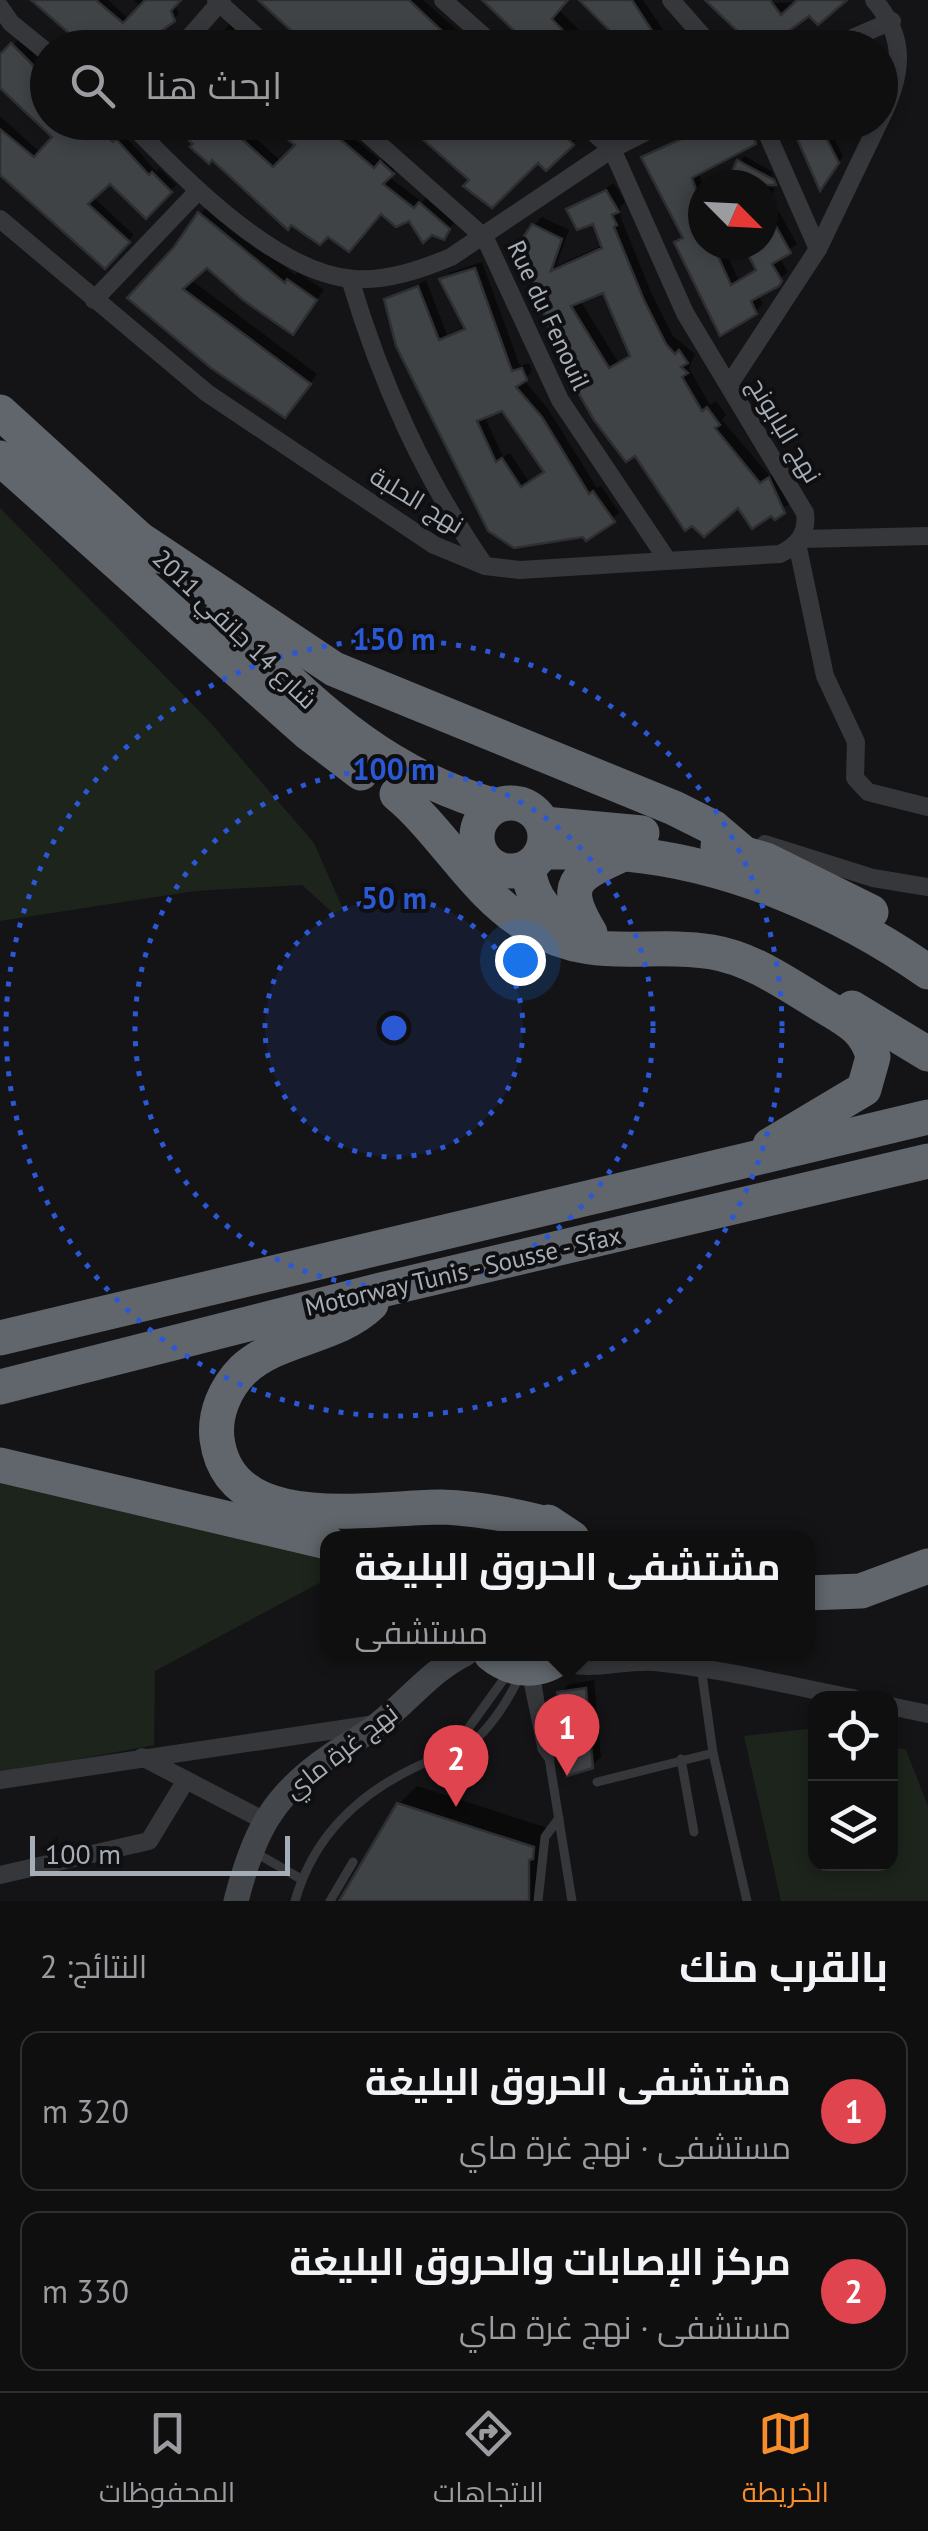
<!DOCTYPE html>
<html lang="ar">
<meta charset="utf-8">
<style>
body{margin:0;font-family:"PT Sans",Cairo,sans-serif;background:#181819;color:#f1f3f6;direction:rtl}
.controls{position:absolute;right:30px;bottom:30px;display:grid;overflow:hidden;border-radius:20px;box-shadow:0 5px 15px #0003}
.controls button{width:90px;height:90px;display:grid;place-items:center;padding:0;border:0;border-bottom:2px solid #2f2f30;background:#0f0f10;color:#f1f3f6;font:50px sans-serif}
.compass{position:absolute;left:688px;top:170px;width:90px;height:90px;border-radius:50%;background:#0f0f10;box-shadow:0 5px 15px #0003;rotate:114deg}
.scale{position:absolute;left:30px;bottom:25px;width:260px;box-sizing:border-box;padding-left:10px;border:5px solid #a5aeb7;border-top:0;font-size:28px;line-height:35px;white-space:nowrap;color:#a5aeb7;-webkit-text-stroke:8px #0f0f11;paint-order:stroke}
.you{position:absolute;left:520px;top:960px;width:35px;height:35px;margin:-25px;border:8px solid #fff;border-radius:50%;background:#1a73e8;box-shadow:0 0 0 15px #1a73e833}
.badge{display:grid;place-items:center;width:65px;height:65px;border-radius:50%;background:#f78e2b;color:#fff;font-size:32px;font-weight:700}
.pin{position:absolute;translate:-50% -82px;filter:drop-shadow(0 2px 5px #0008)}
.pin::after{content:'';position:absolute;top:52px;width:35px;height:30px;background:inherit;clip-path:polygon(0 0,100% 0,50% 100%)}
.popup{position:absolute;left:320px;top:1531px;width:495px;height:130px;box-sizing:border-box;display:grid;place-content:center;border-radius:20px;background:#0f0f10;filter:drop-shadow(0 2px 8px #0005);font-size:32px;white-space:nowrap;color:#9b9c9f}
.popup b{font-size:38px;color:#f1f3f6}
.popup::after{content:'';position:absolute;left:50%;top:100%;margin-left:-20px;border:20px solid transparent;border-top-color:#0f0f10}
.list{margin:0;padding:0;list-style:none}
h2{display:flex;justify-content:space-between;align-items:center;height:130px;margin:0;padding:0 40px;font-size:42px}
h2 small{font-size:32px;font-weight:400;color:#9b9c9f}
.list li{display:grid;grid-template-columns:65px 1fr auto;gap:30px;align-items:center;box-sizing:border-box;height:160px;margin:0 20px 20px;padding:0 20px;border:2px solid #2f2f30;border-radius:20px}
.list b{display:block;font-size:38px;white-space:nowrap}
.list p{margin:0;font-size:32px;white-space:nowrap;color:#9b9c9f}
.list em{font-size:32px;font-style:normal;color:#9b9c9f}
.icon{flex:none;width:55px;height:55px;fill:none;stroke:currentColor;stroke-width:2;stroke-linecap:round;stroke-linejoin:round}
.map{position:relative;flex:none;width:928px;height:1901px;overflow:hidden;direction:ltr}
.search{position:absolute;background:#0f0f10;box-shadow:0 5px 15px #0003;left:30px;right:30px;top:30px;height:110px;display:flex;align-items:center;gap:25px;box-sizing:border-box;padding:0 35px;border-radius:55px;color:#9b9c9f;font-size:38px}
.sheet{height:490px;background:#0f0f10}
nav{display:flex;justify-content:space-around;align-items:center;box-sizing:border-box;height:140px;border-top:2px solid #2f2f30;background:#0f0f10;font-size:28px;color:#9b9c9f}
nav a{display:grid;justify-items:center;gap:5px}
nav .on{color:#f78e2b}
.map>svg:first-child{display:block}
</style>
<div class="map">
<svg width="928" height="1901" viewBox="0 0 928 1901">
<rect width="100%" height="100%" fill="#141416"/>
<g fill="#1c241c">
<path d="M0,508l208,212 106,123 29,66 -9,5 -32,-29 -107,6 -195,30z"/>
<path d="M0,1481l327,76v22l-172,92 -1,74 -154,29z"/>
<path d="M815,1728l1,136h74l1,-118 15,4 22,56v95h-147l-37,-165z"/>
</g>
<g fill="#0007" fill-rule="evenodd">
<path d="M35,0h73l45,41 -6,7h-52z"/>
<path d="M134,0h44l-3,4 4,10 -17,14z"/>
<path d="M262,0h161l55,48h-163z"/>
<path d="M485,0h77l-4,9 29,29 5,-5 9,7 -6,8h-48z"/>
<path d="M583,0h60l21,31 -17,17z"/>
<path d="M709,0l67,3 67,-3 -34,12 -48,36 -32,-32 -4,3z"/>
<path d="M232,22l17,16 -9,10h-32z"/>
<path d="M19,39l29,29v54h55l17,16 4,-3 32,36 3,-3 17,17 -30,30 -36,-34 -17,16 41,38 -29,30 -105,-90v-59l41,37 15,-16 -56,-54v-25z"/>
<path d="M171,122l69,2 42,38 16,-18 -15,-22h52l47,40 6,-6 11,10 -11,10 34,26 5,-5 28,24 -12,16 -33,-19 -198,-61 -3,3z"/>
<path d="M406,122h160l14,14 -34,32 -8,-8 -66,20z"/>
<path d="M717,122h41l4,12 -64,37 5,14v60h20l15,34 20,-11 -12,-23h17v-24l16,-9 18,32 -18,13 9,15 -30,23 5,9 -8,8 -78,-70 8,-7 -41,-78z"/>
<path d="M792,122h34l17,34 -18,26z"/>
<path d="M744,156l29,16 -5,14 7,3 -11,24 -1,-28 -34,-1z"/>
<path d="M614,183l11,19 -5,5 1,11 30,74 22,44 22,18 -6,14 21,37 6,-4 10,14 -4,5 48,56 7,-5 14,32 -38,23 -14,-22 -104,-51 -39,-34 -62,-194 8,-8 27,13 -13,36 47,-21 -9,-24 -25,-11zM605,290l27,63 -14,9 -38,-62z"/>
<path d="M208,205l87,70 3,-3 26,18 -31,42 -86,-68 -17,15 127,95 -23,32 -163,-108z"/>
<path d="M482,262l38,104 9,-3 3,8 -8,9 24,29 49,79 4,-2 19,27 -36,21 -69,11 -128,-245 39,-20 21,55 19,-9 -24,-46 7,-7zM503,408l43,62 -17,12 -19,-29 -7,4 -19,-42z"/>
<path d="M594,1680l7,77 -9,9 -32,-73 9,-9z"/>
<path d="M417,1786l134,43 -10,72h-200l58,-97z"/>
</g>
<g fill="#404346" stroke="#2e2f32" stroke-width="2.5" fill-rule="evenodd">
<path d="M31,0h65l27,23 22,-23h36l-10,11 4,10 -37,27h-52z"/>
<path d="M258,0h151l51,48h-150z"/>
<path d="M482,0h86l-16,19 28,29h-37l-8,-9 -6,6z"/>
<path d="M579,0h53l26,40 -7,8h-24z"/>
<path d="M705,0h65l11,15 16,-15h50l-29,25 -9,-9 -43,32h-11z"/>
<path d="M11,43l37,37v42h43l22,20 3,-3 33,36 3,-3 20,20 -26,27 -36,-35 -22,20 42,38 -25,27 -105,-94v-46l34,28 18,-20 -52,-49v-34z"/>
<path d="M169,122h75l-9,11 38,34 22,-22 -30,-23h55l54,46 6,-7 14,13 -11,10 31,24 5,-6 31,27 -6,11 -12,-5 -9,8 -14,-22 -13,6 -15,-13 -32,38 -21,-15 -8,8 -29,-20 -3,5 -76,-70 -3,4 -19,-17 3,-3z"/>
<path d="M403,122h150l21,23 -28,26 -8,-8 -46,45 -29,-22 6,-6z"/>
<path d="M719,122h30l7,22 -64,34 11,31v36h10l18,40 25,-15 -13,-25h20v-42l28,50 -19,11 10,17 -3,5 -28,15 6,13 -37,22 -46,-94 9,-4 -42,-81z"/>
<path d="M790,122h28l21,41 -19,28z"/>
<path d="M737,160l37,20 2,5h-50z"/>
<path d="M606,190l13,22 -7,3 5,10 -3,2 30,73 22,44 9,10 4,-4 9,13 -7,4 7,6 -6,4 20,34 5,-4 13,18 -5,3 45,55 9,-6 16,36 -10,7 -4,-4 -19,13 -14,-21 -34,29 -12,-11 -7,5 -50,-75 -9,6 -32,-42 -22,-38 -21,-48 -21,-64 -9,5 -9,-21 20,-30 30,15 -11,32 51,-23 -9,-24 -16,6 -11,-21zM603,293l27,63 -21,12 -38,-62z"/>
<path d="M198,212l87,71 2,-4 30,21 -24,35 -50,-35 -36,-32 -24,21 128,95 -26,34 -74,-50 -84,-70 47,-51z"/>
<path d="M475,268l37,103 10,-3 5,12 -11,7 26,30 47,77 4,-3 22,31 -29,19 -3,-4 -69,11 -26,-17 -92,-185 -12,-47 34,-13 21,54 26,-11 -26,-50zM502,411l42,61 -23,15 -19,-29 -6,4 -19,-41z"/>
<path d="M586,1688l7,80 -26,8 -10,-84z"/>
<path d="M397,1803l137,44 -1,12 -4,1v41h-190z"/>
</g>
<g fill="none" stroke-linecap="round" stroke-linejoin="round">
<g stroke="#35373b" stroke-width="9">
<path d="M701,1667l12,86 34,148"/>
<path d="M527,1677l15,72 8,11"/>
<path d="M536,1677l36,224"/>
<path d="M452,1751l57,-79"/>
<path d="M681,1759l13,73"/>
<path d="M597,1782l116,-29"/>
<path d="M256,1853l45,26"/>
<path d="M295,1901c19,-66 64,-108 125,-136 18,-8 41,-14 56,-26 19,-17 33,-41 44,-63"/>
<path d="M330,1901l23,-39"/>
<path d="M538,1901l7,-64 14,-19"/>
</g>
<g stroke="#35373b" stroke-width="18">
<path d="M216,0l53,48"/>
<path d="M443,0l54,48"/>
<path d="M671,0l42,48"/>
<path d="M874,0c34,39 28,76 6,120"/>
<path d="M0,7l11,16 37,30"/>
<path d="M180,48l42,-48"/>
<path d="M829,48l63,-27"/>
<path d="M129,122c52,53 146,152 225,157 33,2 66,-9 97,-22l161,-108 54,-27"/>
<path d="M354,122l131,116 75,162 106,158"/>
<path d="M762,122l56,127"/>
<path d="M0,219l207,174 227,152 51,21 35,4 260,-16c18,-9 28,-21 25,-41l-120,-200 -73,-164 -30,-27"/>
<path d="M350,279c31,104 73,197 135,287"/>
<path d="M94,300l103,-108"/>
<path d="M729,385l89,-136 61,-127"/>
<path d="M801,539l127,-3"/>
<path d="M797,543l28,133 31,66 -1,36 13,14 60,15"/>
<path d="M765,844l108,34 55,9"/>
<path d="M556,1660c35,14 64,-1 99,2 67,7 132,23 198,36"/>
<path d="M890,1706l38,8"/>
<path d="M142,1757l121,63"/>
<path d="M0,1780l375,-56"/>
<path d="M0,1875l149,-34 37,-61"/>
</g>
<path stroke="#43464b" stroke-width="25" d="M236,1901c17,-66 35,-105 94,-145 16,-11 36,-21 51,-34 29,-23 51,-52 84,-68"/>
<g stroke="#61666c" stroke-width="35">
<path d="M0,412l158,144"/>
<path d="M0,458l307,274 54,41"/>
<path d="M144,542l190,127 340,139 40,20 27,23"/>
<path d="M221,616c87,82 155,157 275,190"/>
<path d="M397,794c45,37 80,102 129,130 70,41 116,17 186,28 41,7 75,32 110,53 23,14 44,23 51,52l-9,32 -94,56"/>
<circle cx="511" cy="837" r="34"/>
<path d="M544,824l98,9"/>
<path d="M718,846l48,14 105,52"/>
<path d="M542,852c28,0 57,-1 85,2 105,10 216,58 301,118"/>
<path d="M528,867c3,32 21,52 51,63"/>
<path d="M590,933c-29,-49 -16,-57 31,-78"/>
<path d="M852,1008l76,46"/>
<path d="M371,1304c-35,34 -93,33 -128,66 -18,18 -29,44 -26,69 13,98 156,68 224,68 33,1 66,7 98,15"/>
<path d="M0,1338l928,-221"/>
<path d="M0,1387l381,-97 547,-129"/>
<path d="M0,1465l327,77"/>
<path d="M520,1528l28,-6 24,16"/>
<path d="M807,1593l54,-2 67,-25"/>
<path d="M491,1654c23,19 50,19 73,0"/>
</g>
</g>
<circle cx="394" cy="1028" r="129" fill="#2b58d5" fill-opacity=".12"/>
<g fill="none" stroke="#2b58d5" stroke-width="5" stroke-dasharray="5 10">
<circle cx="394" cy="1028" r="129"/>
<circle cx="394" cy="1028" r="259"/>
<circle cx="394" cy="1028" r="388"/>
</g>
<g text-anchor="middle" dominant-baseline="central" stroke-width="8" stroke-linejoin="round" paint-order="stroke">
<g font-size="25" fill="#a5aeb7" stroke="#0f0f11">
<text transform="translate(549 315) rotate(65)">Rue du Fenouil</text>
<text transform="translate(785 430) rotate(59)">نهج البابونج</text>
<text transform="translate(417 500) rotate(31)">نهج الحلبة</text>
<text transform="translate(235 629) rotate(44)">شارع 14 جانفي 2011</text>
<text transform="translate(463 1271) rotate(-13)">Motorway Tunis - Sousse - Sfax</text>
<text transform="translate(341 1751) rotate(-38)">نهج غرة ماي</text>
</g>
</g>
<circle cx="394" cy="1028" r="15" fill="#2b58d5" stroke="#0f0f11" stroke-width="5"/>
<g font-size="30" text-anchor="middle" font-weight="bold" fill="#2b58d5" stroke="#0f0f11" stroke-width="8" stroke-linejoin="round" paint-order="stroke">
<text x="394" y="650">150 m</text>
<text x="394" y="780">100 m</text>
<text x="394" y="909">50 m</text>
</g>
</svg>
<div class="controls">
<button><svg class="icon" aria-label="locate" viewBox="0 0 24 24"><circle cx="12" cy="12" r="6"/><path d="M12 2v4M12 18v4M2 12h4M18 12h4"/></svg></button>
<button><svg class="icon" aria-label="layers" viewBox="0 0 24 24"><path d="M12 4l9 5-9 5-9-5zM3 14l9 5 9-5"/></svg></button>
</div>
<svg class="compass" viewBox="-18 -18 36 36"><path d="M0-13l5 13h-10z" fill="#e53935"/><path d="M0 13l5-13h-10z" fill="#9b9c9f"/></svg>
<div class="scale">100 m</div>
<div class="you"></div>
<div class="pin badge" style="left:567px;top:1776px;background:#e0444e">1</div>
<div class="popup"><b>مشتشفى الحروق البليغة</b>مستشفى</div>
<div class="pin badge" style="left:456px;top:1807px;background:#e0444e">2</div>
<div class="search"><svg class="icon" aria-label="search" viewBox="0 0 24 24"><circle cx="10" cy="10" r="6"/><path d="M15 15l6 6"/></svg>ابحث هنا</div>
</div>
<section class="sheet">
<h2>بالقرب منك<small>النتائج: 2</small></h2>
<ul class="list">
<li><span class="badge" style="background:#e0444e">1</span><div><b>مشتشفى الحروق البليغة</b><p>مستشفى · نهج غرة ماي</p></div><em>320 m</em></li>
<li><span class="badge" style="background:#e0444e">2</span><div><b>مركز الإصابات والحروق البليغة</b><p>مستشفى · نهج غرة ماي</p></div><em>330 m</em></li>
</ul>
</section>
<nav>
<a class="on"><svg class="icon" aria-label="map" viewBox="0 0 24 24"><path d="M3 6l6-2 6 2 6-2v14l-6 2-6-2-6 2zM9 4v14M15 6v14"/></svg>الخريطة</a>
<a><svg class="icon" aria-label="directions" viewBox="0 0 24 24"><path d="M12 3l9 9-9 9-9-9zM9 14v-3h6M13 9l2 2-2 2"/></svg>الاتجاهات</a>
<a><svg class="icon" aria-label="saved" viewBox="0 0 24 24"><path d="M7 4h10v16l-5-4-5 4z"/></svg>المحفوظات</a>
</nav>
